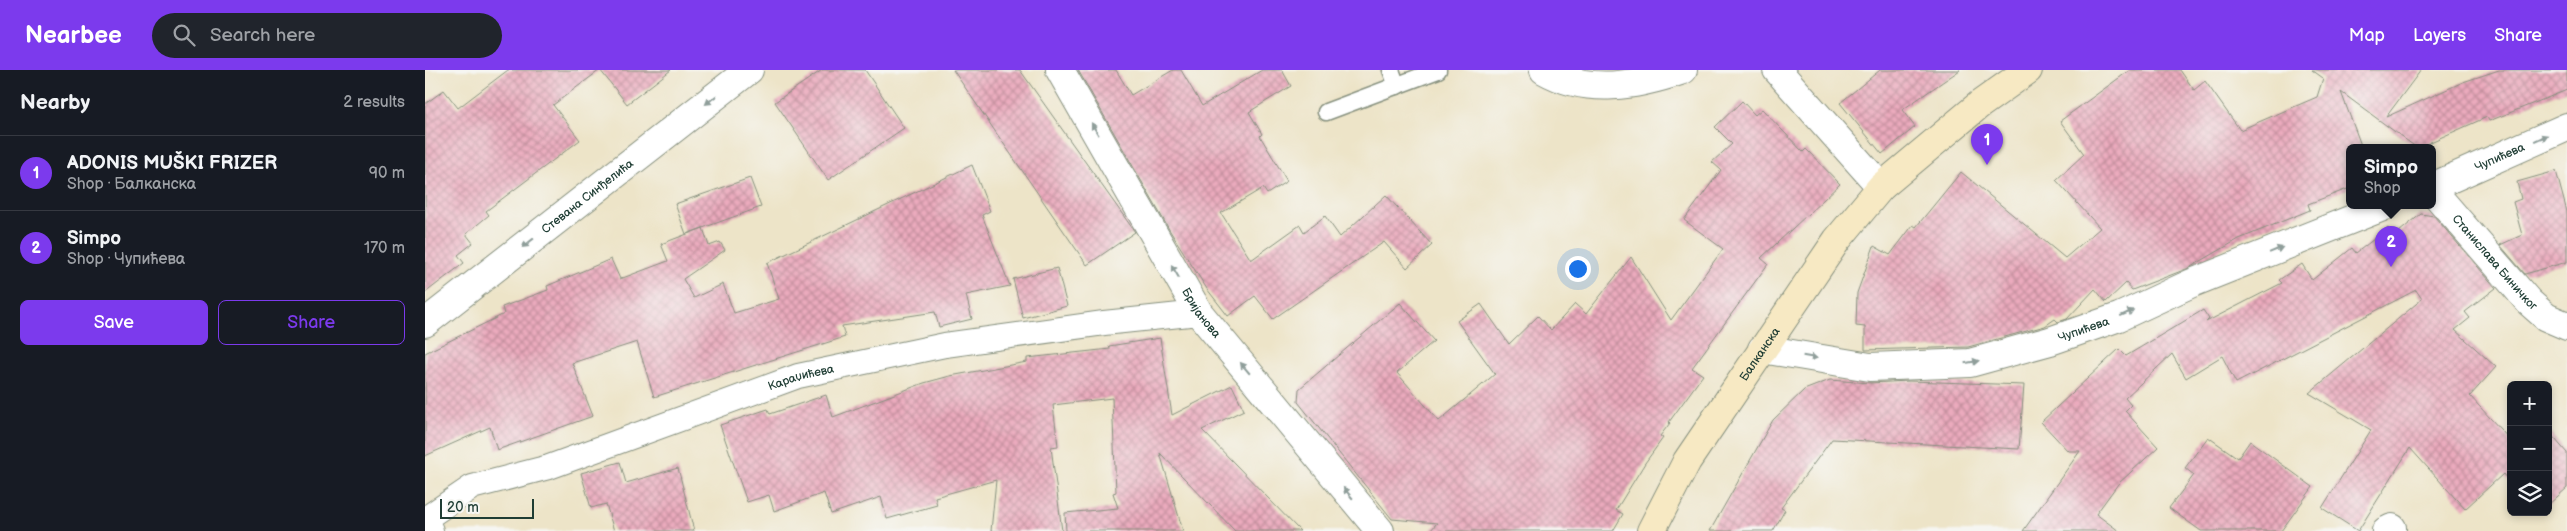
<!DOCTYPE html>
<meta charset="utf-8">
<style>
body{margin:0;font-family:"Balsamiq Sans",sans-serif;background:#20242c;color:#f1f3f6}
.controls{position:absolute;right:15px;bottom:15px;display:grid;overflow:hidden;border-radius:8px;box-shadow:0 2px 8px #0003}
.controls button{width:45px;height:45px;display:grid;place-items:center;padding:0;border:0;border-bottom:1px solid #363941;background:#171b24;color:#f1f3f6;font:25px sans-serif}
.scale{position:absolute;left:15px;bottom:12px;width:94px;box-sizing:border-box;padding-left:5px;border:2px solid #1f3d34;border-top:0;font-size:14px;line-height:18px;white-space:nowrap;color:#1f3d34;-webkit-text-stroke:4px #f6f6f2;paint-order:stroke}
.you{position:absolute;left:1152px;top:198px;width:18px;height:18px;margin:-12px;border:4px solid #fff;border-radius:50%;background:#1a73e8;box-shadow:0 0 0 8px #1a73e833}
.badge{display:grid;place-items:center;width:32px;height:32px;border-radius:50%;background:#7c3aed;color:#fff;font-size:16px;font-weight:700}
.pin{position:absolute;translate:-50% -41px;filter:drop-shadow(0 1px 2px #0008)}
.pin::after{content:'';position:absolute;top:26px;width:18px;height:15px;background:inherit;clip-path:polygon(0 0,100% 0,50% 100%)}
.popup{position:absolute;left:1921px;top:74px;width:90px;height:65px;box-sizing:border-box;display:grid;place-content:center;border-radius:8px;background:#171b24;filter:drop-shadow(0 1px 4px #0005);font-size:16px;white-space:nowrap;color:#9ea1a6}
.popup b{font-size:19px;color:#f1f3f6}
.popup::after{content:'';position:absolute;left:50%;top:100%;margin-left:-10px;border:10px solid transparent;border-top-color:#171b24}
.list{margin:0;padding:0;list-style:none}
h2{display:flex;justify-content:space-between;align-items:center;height:65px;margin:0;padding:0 20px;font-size:21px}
h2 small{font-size:16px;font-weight:400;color:#9ea1a6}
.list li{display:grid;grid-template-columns:32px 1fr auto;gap:15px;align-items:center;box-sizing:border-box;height:75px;padding:0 20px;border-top:1px solid #363941}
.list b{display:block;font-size:19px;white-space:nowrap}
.list p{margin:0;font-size:16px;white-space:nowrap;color:#9ea1a6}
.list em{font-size:16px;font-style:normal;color:#9ea1a6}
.actions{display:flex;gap:10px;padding:15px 20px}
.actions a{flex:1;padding:11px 0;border:1px solid #7c3aed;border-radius:8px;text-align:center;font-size:18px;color:#7c3aed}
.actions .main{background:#7c3aed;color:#fff}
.icon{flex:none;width:28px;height:28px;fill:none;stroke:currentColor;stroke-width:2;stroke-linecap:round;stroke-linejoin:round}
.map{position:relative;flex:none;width:2142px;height:461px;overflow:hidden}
header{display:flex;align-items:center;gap:30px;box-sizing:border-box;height:70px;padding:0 25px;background:#7c3aed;color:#fff}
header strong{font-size:24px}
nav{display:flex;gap:28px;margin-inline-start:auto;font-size:18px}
.search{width:350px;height:45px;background:#20242c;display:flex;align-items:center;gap:12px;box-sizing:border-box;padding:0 18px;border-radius:28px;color:#9ea1a6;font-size:19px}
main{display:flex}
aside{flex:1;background:#171b24}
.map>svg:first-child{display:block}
</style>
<header>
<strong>Nearbee</strong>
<div class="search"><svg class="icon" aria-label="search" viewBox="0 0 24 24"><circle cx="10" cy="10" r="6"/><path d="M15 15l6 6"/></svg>Search here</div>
<nav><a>Map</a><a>Layers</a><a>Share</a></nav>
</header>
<main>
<aside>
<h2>Nearby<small>2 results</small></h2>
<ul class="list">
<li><span class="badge">1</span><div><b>ADONIS MUŠKI FRIZER</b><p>Shop · Балканска</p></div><em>90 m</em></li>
<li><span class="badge">2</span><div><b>Simpo</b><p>Shop · Чупићева</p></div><em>170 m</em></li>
</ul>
<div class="actions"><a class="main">Save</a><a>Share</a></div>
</aside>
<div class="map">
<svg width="2142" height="461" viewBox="0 0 2142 461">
<defs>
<pattern id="building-cross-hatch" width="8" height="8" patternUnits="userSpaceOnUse" patternTransform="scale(1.25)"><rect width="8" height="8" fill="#ebaabd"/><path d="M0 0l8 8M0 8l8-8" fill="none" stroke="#be8c9a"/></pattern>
</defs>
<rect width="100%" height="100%" fill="#f6f6f2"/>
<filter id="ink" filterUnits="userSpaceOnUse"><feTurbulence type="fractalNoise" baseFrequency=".02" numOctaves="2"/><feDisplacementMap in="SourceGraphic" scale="10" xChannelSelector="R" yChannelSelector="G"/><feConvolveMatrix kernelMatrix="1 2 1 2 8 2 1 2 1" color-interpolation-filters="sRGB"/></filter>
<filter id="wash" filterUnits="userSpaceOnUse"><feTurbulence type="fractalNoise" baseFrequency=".0096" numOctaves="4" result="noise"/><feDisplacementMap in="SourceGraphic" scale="20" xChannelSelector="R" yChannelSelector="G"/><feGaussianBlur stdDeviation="1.12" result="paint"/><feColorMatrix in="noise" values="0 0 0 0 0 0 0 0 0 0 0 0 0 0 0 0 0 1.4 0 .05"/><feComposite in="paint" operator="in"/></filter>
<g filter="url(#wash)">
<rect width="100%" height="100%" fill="#ede4c8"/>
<g id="blocks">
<g fill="url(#building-cross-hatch)">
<path d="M83,0h163l-44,34 -27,-34 -47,35 27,35 -94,71 3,4 -23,19 7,9 -15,12 6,8 -39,30v-189l19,-14 14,18z"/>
<path d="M397,0h43l39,58 -76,52 -53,-78z"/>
<path d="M528,0h67l115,162 -48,33z"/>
<path d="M653,0h38l15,25 42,-25h8l21,36 60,-36h20l9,16 -42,26 13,22 -2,2 27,45 -20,13 -4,-6 -42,25 30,47 49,-35 4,7 21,-16 15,21 46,-42 46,50 -25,23 -23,-26 -111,77 -18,-23 -27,20 -21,-27 -37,-58z"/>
<path d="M1455,0h80l-58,40 13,17 -33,27 -42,-51z"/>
<path d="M1705,0h50l14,20 11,-9 35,49 77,-33 6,-19 -11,-8h109l-35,47 77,-35 36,-12h68v20l-78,31 -2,-4 -70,31 -76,-56 21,56h-12v40l-42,16 2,6 -71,29 -50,29 -57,22 -6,-7 -20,19 -11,-13 -28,30 -9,3 -3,-3 -10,7 -77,21 -103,3v-23l-9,-1 1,-33 17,-47 16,9 23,-30 3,2 45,-55 104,86 35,-30 -44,-48 28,-26 -24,-33z"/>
<path d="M1317,31l13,14 7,-6 41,43 3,-3 34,35 -79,74 7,6 -76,104 11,7 -34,47 1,1 -10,13 3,2 -18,25 -29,47 7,4 -10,17h-183l7,-8 -45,-4 -94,-117 1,-13 101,-86 34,38 -37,32 42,48 56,-47 -38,-53 24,-17 28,40 29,-28 13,14 24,-26 11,10 45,-57 40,63 52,-71 -39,-29 37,-50 -9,-8 20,-18 -17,-17z"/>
<path d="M547,95l18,46 -8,4 28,71 -44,9 6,24 -33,8 -4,-15 -93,14 3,11 -191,60 -17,-55 -65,21 21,53 -96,34 -7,-23 -65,29v-103l79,-39 -2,-7 46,-17 -1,-4 64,-27 9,20 48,-18 -7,-17 42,-16 6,18 11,-4 5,8 -42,29 11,19 29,-14 11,29 45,-14 -12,-36z"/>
<path d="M2131,101l11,41v50l-42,12 -25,-29 22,-10 -9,-33 8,-3 -4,-17z"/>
<path d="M325,108l11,29 -75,27 -11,-30z"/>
<path d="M1996,144l13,2 62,72 -31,24 5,6 -15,12 41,37 -26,29 41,45v43l-8,-10 -38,35 -55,-61 -52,83 -36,-23 49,-78 -62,-37 113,-94 -6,-9 -180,93 -14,-27 -36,22 -14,-24 -47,44 6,7 -6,6 33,36 -40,37 -22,30 23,17h-96l57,-80h-12l-27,-29 78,-73 7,7 77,-46 6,9 -3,3 76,-39 -3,-3 23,-16 10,16 40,-32 4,5 32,-25 6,8z"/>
<path d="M632,198l10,38 -44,12 -10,-39z"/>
<path d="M735,268l12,77 60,-30 12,25 -42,20 98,101h-65l-75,-78 23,78h-117l-1,-18 53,-5 -5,-15 3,-1 -4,-94 -59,7 5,41 -7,1 11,84h-71l5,-51 -61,17 2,8 -50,14 -6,-22 -50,17 -7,-21 -50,18 -5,-16 -22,7 -27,-77 48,-16 2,5 56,-19 7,22 91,-34 26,-7 77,-14v-4l83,-9 -1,-3z"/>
<path d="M1405,310l40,3 39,-2 115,4 -5,64 -187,-10 -51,69 4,2 -12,21h-63l63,-111 31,-30z"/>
<path d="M2124,362l18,21v35l-19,17z"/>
<path d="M1783,367l30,21 12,-17 63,46 -32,44h-80l-32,-23 25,-33 -9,-7z"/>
<path d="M195,392l6,21 52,-15 16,63h-80l-8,-27 -15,4 -10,-35z"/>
</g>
</g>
</g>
<g filter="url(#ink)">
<use href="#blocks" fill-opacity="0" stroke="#86907e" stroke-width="1"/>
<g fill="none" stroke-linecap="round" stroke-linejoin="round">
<defs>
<g id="service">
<path d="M966,0l6,16"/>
<path d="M901,42l112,-42"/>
</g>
<g id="pedestrian">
<path id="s1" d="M0,449l47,-32 77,-20 249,-91 147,-31 159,-22 95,-10"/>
</g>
<g id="minor">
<path id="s2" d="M635,0l139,243 181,218"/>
<path d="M1119,0c44,25 92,16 139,0"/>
<path d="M1352,0l104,117"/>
<path id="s3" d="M2007,117l135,-60"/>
<path id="s4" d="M2007,120l97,112 17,15 21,9"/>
<path id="s5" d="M0,253l324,-253"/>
<path id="s6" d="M1337,279l108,18 100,-4 80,-22 69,-24 73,-34 193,-77"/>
<path d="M0,452l4,9"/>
<path d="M1961,461l6,-3"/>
</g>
<g id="secondary">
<path id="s7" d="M1226,461l36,-70 150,-221 44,-53 98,-82 49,-35"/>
</g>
</defs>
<use href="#service" stroke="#86907e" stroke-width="19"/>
<use href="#pedestrian" stroke="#86907e" stroke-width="26"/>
<use href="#minor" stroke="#86907e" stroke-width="30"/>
<use href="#secondary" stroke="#86907e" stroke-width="30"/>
<use href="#service" stroke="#fff" stroke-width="16"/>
<use href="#pedestrian" stroke="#fff" stroke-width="24"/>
<use href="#minor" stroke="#fff" stroke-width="28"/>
<use href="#secondary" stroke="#f7e9c3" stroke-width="28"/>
</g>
<defs><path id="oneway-solid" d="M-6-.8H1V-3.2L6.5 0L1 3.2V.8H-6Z" transform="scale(1.25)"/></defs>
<g fill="#8f9e9a">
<use href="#oneway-solid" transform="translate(286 30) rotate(142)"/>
<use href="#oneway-solid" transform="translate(670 59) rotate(-120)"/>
<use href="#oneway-solid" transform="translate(2116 68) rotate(-24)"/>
<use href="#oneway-solid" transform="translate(103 173) rotate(142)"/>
<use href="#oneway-solid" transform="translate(1851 180) rotate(-22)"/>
<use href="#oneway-solid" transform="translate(750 201) rotate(-120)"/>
<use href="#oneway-solid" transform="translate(1702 243) rotate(-25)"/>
<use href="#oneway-solid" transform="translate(1385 287) rotate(10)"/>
<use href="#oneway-solid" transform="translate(1547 292) rotate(-10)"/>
<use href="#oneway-solid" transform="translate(820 298) rotate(-130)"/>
<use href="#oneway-solid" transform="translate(923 423) rotate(-130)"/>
</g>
</g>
<g text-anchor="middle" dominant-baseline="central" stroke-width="4" stroke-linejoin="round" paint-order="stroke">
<g font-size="12" fill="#1f3d34" stroke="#f6f6f2">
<text stroke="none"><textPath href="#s3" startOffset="74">Чупићева</textPath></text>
<text stroke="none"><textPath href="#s5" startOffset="206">Стевана Синђелића</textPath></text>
<text stroke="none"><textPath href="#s4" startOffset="96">Станислава Биничког</textPath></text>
<text stroke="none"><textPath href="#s2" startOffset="281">Бријанова</textPath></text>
<text stroke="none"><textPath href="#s6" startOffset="328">Чупићева</textPath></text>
<text stroke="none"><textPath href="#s7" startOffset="208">Балканска</textPath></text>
<text stroke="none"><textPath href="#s1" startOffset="404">Караџићева</textPath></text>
</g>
</g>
</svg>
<div class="controls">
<button>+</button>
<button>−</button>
<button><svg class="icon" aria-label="layers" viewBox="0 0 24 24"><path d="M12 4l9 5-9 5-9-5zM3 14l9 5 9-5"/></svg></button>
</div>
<div class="scale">20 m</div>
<div class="you"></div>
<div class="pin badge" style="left:1562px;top:95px">1</div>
<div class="pin badge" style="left:1966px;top:197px">2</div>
<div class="popup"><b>Simpo</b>Shop</div>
</div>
</main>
